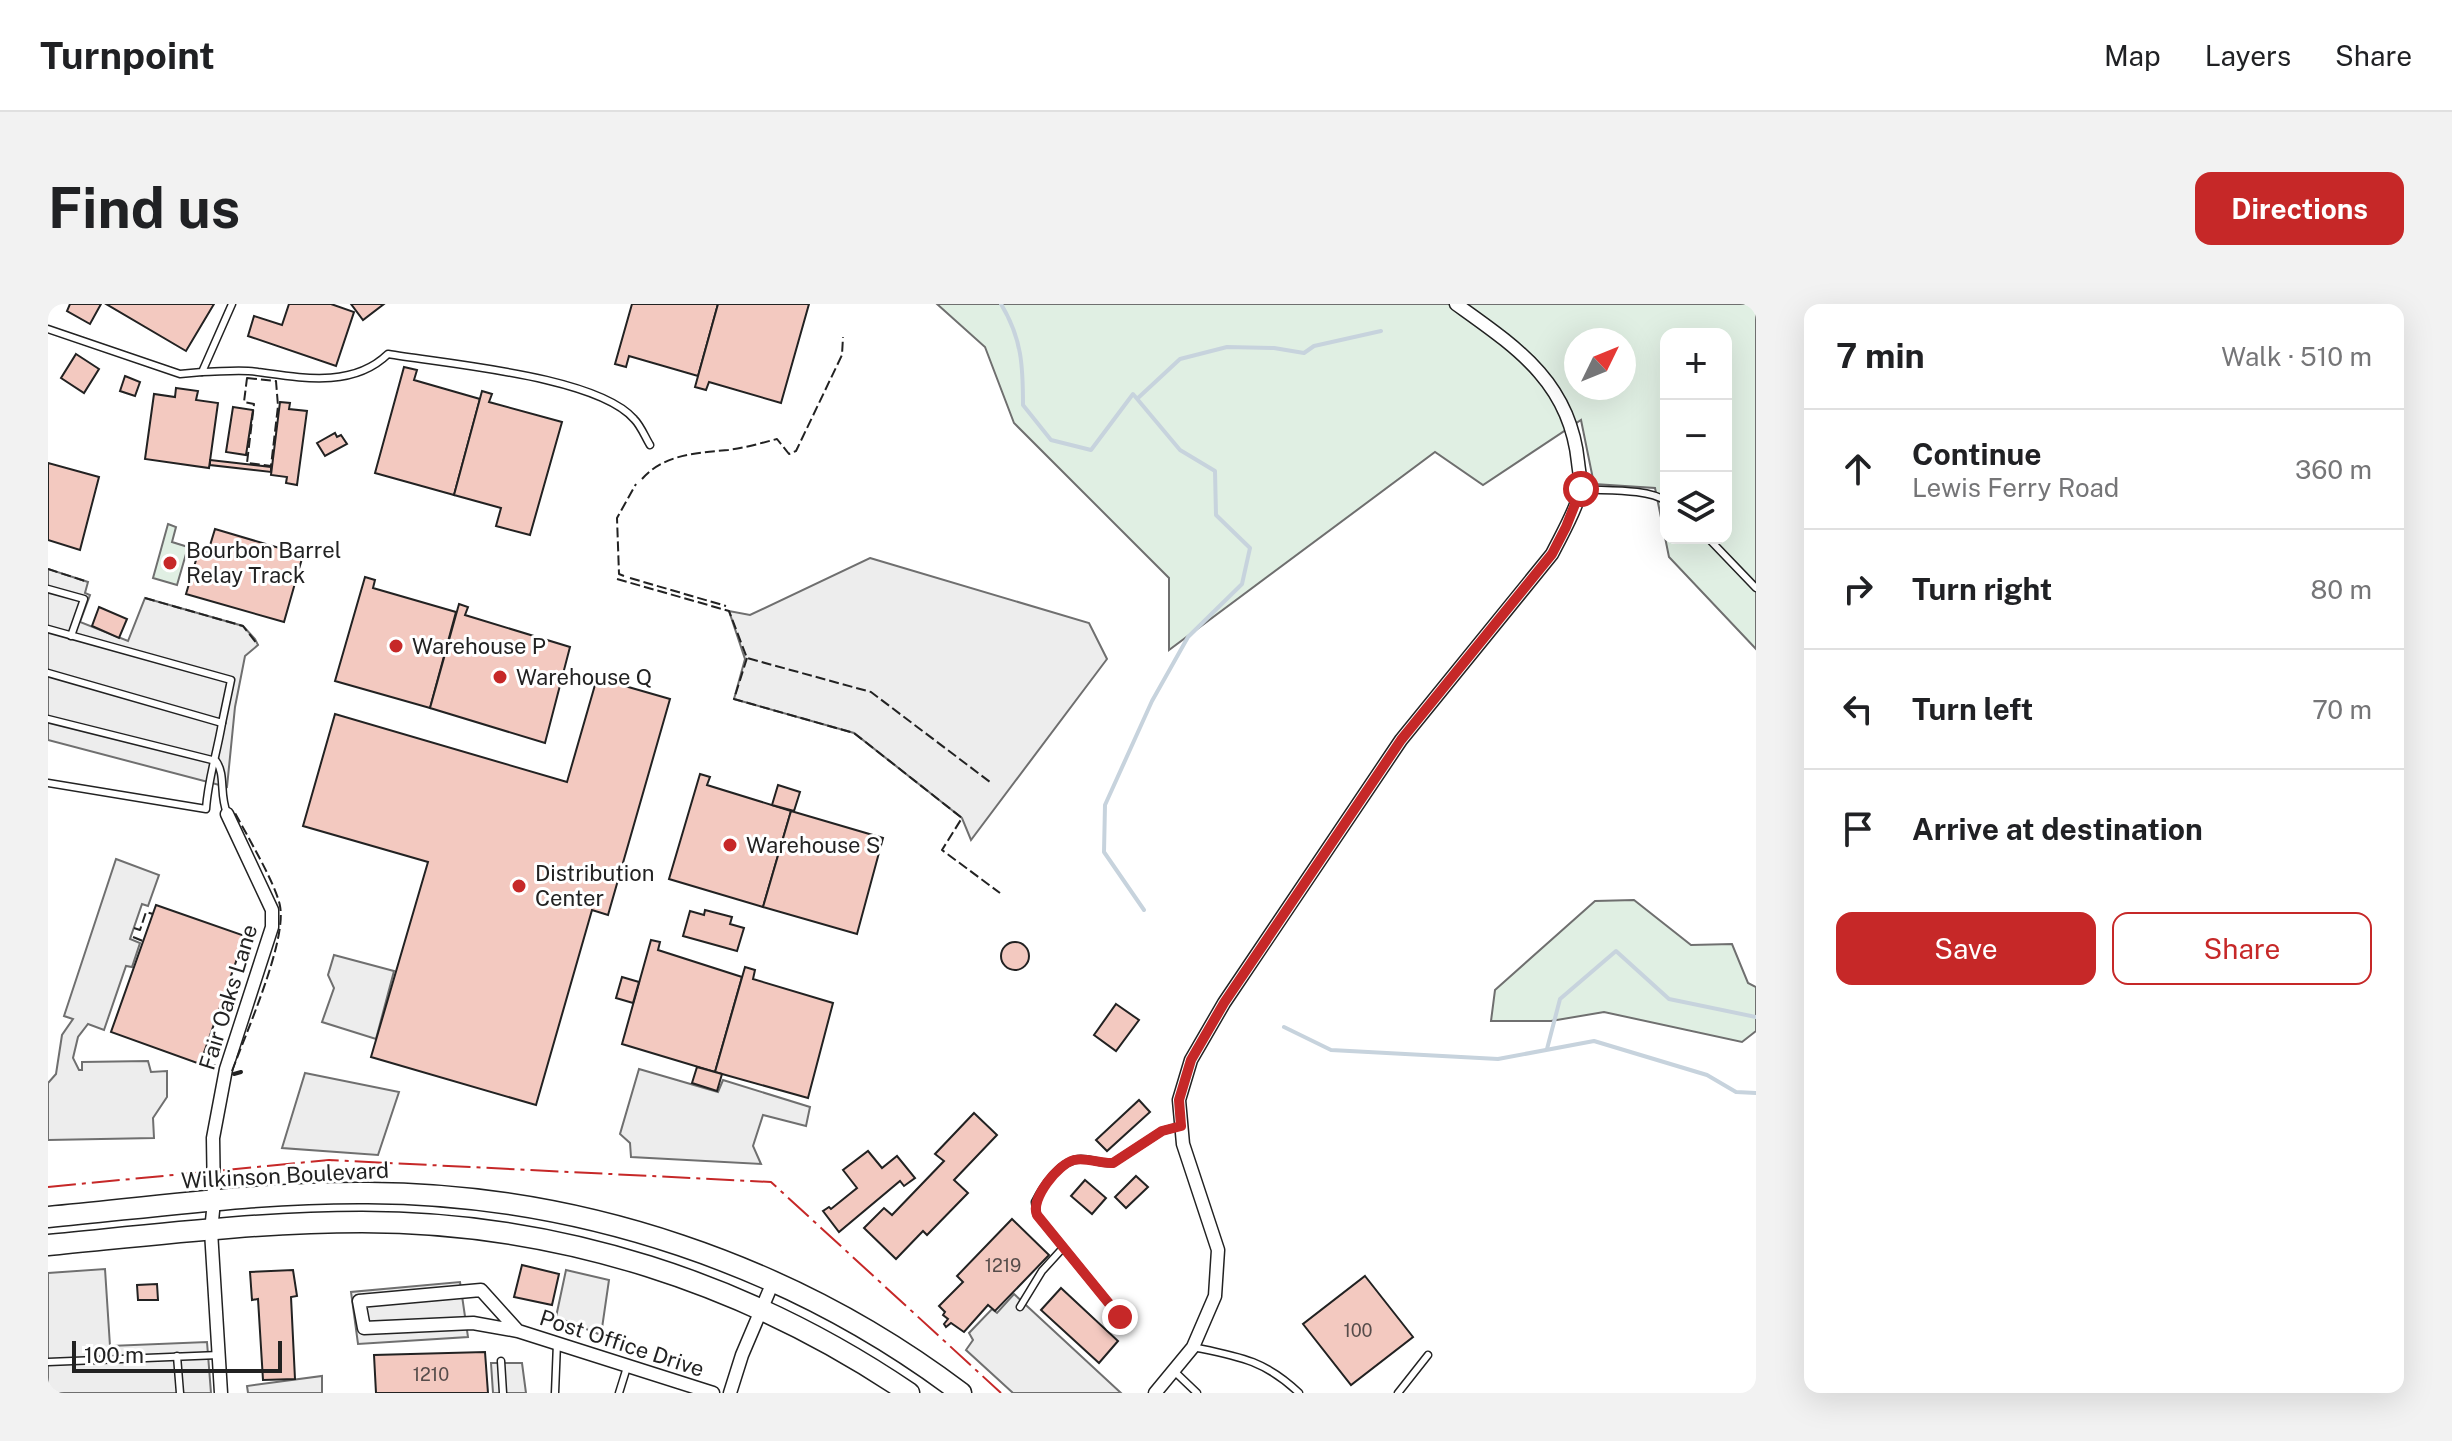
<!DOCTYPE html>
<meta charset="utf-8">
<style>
body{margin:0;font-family:"Public Sans",sans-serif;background:#f2f2f2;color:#202124}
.controls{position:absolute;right:24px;top:24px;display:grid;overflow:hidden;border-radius:16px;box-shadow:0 8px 32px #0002}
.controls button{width:72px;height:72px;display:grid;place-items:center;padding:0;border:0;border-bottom:2px solid #e0e0e0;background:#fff;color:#202124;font:40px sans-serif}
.compass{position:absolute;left:1516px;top:24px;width:72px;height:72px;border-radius:50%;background:#fff;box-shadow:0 8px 32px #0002;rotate:47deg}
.scale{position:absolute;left:24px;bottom:20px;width:210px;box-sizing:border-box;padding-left:8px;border:4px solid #222;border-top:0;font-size:22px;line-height:28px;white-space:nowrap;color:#222;-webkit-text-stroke:6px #fff;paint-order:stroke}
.stop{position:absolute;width:24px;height:24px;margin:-18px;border:6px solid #c62828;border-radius:50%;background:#fff}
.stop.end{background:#c62828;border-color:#fff;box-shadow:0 2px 8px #0008}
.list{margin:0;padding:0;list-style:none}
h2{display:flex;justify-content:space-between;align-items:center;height:104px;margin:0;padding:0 32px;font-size:34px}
h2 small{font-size:26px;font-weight:400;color:#757577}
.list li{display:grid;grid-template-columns:52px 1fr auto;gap:24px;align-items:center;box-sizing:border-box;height:120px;padding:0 32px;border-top:2px solid #e0e0e0}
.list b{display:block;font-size:30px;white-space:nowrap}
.list p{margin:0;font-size:26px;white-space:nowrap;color:#757577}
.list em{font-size:26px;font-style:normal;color:#757577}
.actions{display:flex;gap:16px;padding:24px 32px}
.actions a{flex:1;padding:18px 0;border:2px solid #c62828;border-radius:16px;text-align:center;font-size:28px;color:#c62828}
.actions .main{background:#c62828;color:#fff}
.icon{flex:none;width:44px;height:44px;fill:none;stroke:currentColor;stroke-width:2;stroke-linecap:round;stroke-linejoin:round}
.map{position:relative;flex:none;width:1708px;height:1089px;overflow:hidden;border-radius:16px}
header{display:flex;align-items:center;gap:48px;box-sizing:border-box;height:112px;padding:0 40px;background:#fff;border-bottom:2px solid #e0e0e0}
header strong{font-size:38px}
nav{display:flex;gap:44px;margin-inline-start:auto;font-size:28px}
.intro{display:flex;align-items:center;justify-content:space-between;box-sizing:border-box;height:192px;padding:0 48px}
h1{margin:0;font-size:56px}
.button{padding:20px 36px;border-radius:16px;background:#c62828;color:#fff;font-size:28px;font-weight:700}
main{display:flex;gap:48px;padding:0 48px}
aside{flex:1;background:#fff;border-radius:16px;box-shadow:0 8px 32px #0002}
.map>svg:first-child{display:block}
</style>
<header>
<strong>Turnpoint</strong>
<nav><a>Map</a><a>Layers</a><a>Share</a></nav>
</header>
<div class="intro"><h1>Find us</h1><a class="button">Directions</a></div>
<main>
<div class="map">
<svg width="1708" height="1089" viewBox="0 0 1708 1089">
<rect width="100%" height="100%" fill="#fff"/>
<g fill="#e0efe3" stroke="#6f6f6f" stroke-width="2" fill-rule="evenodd">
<path d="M889,0h819v345l-87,-92 -14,-69 -61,-4 -13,-64 -98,65 -48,-33 -266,198v-72l-155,-155 -29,-76zM1618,30h60v204h-60zM1528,36h48v48h-48z"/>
<path d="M120,220l8,3 -4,15 16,5 -11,38 -24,-7z"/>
<path d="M1586,596l57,45 41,-1 16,39 8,4v44l-14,11 -138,-30 -53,9h-60l4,-31 100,-89z"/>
</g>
<g fill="#ededed" stroke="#6f6f6f" stroke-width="2">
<path d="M822,254l219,65 18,36 -136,181 -9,-22 -108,-85 -120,-34 11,-40 -16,-48 21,4z"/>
<path d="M0,265l40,13 -3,11 5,2 -10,27 48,19 17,-43 98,28 12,13 3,6 -13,11 -10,51 -8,80 -179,-47z"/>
<path d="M68,555l43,16 -11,31 -6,-2 -12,35 10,4 -8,24 -6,-1 -22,64 -16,-6 -10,13 -5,21 6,12h3v-8l66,-1 3,11 16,-1v26l-14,21 1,20 -106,2v-57l8,-9 6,-39 11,-16 -9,-3z"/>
<path d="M286,651l60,16 -18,68 -54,-17 12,-34 -6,-13z"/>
<path d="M591,765l79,23 5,-12 87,27 -4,19 -43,-11 -10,31 8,18 -130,-7 -1,-14 -10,-9z"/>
<path d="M257,769l94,19 -21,63 -96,-7z"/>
<path d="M57,965l5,77 97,-4 4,51h-163v-120z"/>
<path d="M518,966l43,10 -8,55 -45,-18z"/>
<path d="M412,978l8,55 -110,7 -7,-52z"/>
<path d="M966,990l107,99h-108l-47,-43 7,-10 -4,-7 23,-24 5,4z"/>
<path d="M443,1059h31l4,30h-33z"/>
<path d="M274,1072v17h-74l-1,-7z"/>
</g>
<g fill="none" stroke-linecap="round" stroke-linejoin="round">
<g stroke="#c7d3dd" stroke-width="4">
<path d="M953,0c21,35 22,62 22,101l28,35 40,10 42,-56 47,56 35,21 1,44 34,33 -8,36 -54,53 -36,64 -47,104 -1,47 40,58"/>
<path d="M1090,94l42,-39 47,-12 47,1 30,5 10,-7 67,-15"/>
<path d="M1236,723l47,23 167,9 96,-18 113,34 29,17 20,1"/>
<path d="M1499,745l13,-50 56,-48 53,48 87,18"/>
</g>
</g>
<g fill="#f3c9c0" stroke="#222" stroke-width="2">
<path d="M22,0h31l-11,20 -23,-13z"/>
<path d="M58,0h108l-28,47z"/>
<path d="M241,0h42l23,8 -18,54 -88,-30 6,-20 28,9z"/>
<path d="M303,0h33l-21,16z"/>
<path d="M584,0h86l-20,72 -69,-20 -3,11 -11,-3z"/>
<path d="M670,0h91l-28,99 -72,-21 -3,8 -11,-3z"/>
<path d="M28,50l23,15 -15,24 -23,-15z"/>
<path d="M356,63l13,3 -3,10 66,19 -26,96 -79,-22z"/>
<path d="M77,72l15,6 -5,14 -15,-5z"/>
<path d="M128,84l22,3 -2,9 22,3 -9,65 -64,-9 9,-65 21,3z"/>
<path d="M434,87l10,3 -3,8 73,20 -32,113 -34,-9 5,-18 -47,-13z"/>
<path d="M232,98l10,1 -1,6 18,2 -10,74 -11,-2 1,-6 -16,-2z"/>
<path d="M185,103l20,3 -7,45 -20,-3z"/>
<path d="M287,129l2,4 4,-2 6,9 -22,12 -8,-13z"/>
<path d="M162,156l61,7v5l-61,-7z"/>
<path d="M0,159l51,14 -19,73 -32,-10z"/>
<path d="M167,225l88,26 -19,67 -98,-28 13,-44 9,2z"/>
<path d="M317,273l10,3 -2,8 83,24 -26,96 -95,-27z"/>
<path d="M411,300l9,3 -3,8 105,32 -25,96 -115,-35z"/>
<path d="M51,303l28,12 -8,19 -27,-12z"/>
<path d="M549,374l73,21 -62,216 -16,-5 -56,195 -165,-48 57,-195 -125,-36 32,-112 232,68z"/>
<path d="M652,470l10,3 -3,8 84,26 -28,96 -94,-28z"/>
<path d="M730,481l22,7 -6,19 -22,-6z"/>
<path d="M743,507l92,27 -26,96 -94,-27z"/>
<path d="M108,601l89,31 -45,128 -89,-32z"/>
<path d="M657,606l27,7 -2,7 14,4 -7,23 -54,-15 7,-25 14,4z"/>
<path d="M603,636l9,2 -2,8 84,27 -27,95 -93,-28z"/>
<circle cx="967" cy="652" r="14"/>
<path d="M697,663l10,3 -2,9 80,24 -25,95 -93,-26z"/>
<path d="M574,673l17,5 -6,21 -17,-5z"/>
<path d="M1068,700l23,16 -23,31 -22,-16z"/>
<path d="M649,763l25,7 -5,17 -25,-8z"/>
<path d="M1091,796l11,12 -43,39 -11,-11z"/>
<path d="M926,809l23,22 -43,45 14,13 -41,42 -4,-4 -27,28 -32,-31 20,-20 8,7 52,-54 -9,-7z"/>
<path d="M820,847l14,17 15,-12 18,22 -11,8 -4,-5 -61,51 -16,-21 6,-4 2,2 26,-21 -14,-18z"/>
<path d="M1088,872l12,11 -22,21 -11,-11z"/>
<path d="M1037,876l21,18 -14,16 -21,-18z"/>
<path d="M964,915l37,36 -54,56 -7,-6 -24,27 -13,-9 -5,4 -2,-3 4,-5 -5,-4 2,-3 -6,-6 24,-24 -6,-6z"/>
<path d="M474,961l37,9 -7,31 -38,-8z"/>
<path d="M245,966l4,26 -6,1 4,82 -32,1 -5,-81 -6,1 -2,-28z"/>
<path d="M1317,972l48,61 -62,48 -48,-61z"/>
<path d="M109,980l1,16h-20l-1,-15z"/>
<path d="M1013,984l57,53 -19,22 -58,-53z"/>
<path d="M437,1048l3,41h-112l-2,-38z"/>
</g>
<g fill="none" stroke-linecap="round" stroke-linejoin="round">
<defs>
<g id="service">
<path d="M0,25l132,45 22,-2 30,-68"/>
<path d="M154,68c18,0 38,-3 56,0 44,6 95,16 130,-18 58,10 209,22 246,65 7,7 11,18 16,26"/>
<path d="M1533,185c23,2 66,-1 85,12"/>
<path d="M1660,234l48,50"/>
<path d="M0,285l36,10 -13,37"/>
<path d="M0,325l183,51 -9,43 -174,-50"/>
<path d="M0,415l168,42c10,14 3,33 11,52"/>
<path d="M0,479l158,26c2,-30 11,-56 16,-86"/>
<path d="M972,1003l22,-36 20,-22"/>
<path d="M1072,1013l-83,-102 -2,-13c8,-16 26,-43 46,-43 11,0 21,5 32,4l49,-32 19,-5"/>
<path d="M1145,1043c44,9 72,13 106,46"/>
<path d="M129,1052l3,37"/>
<path d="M453,1057l2,32"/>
<path d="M0,1058l171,-7"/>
<path d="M1126,1067l23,22"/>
<path d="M507,1089l2,-50"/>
<path d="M571,1089l9,-29"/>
<path d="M1350,1089l30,-38"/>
</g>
<g id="minor">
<path d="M470,1027l-37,-41 -122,11 5,27 109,-5 45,8 195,62"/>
<path d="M173,1089l-10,-162 3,-30 -1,-63 13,-69 46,-142v-17l-45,-96"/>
<path d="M682,1089l12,-38 31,-73"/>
<path d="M1107,1089l38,-46 22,-51 3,-46 -35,-106 -4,-44 12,-40 33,-57 177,-263 151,-186c10,-20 22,-40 28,-61 2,-9 -1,-21 -2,-31 -8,-80 -62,-115 -122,-158"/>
</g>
<g id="trunk">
<path d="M0,913c106,-10 213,-25 320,-24 212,1 424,72 593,200"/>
<path d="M0,941c104,-10 209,-23 314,-23 196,0 385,61 547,171"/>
</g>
</defs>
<use href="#service" stroke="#222" stroke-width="9"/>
<use href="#minor" stroke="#222" stroke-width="15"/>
<use href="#trunk" stroke="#222" stroke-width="23"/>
<use href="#service" stroke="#fff" stroke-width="6"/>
<use href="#minor" stroke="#fff" stroke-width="12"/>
<use href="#trunk" stroke="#fff" stroke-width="20"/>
<g stroke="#222" stroke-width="2" stroke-dasharray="10 4" stroke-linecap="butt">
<path d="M199,74l29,3 2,25 -7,60 -24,-3 7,-59 -10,-2z"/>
<path d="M594,175c22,-25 55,-26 86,-29 17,-2 33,-7 49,-11l12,15 7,-3 46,-96 1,-18"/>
<path d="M0,265l40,13"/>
<path d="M576,272l-5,-2 -2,-56 19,-34"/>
<path d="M582,274l96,28"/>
<path d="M569,275l112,32 18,47 124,34 119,90"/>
<path d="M97,294l98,28 15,19"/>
<path d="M699,354l-13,41 120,34 108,85 -20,32 58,43"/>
<path d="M86,624l6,2 6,-18 7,2"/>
<path d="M85,633l10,4"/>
<path d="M184,767c14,-38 55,-130 48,-165 -4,-22 -34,-72 -46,-95"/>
</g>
<g stroke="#222" stroke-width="4">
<path d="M159,764l7,-2"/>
<path d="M186,770l7,-2"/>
</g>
<path stroke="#c62828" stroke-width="2" stroke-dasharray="28 6 4 6" stroke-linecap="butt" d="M0,883l281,-27 442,22 230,211"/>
</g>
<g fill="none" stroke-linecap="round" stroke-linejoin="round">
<path stroke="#c62828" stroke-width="10" d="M1072,1013l-83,-102c-7,-16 21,-51 37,-55 13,-3 26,4 39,3l49,-32 19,-5 -2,-26 12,-40 33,-57 177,-263 151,-186 14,-27 15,-38"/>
</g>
<g fill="#c62828" stroke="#fff" stroke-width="3">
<circle cx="122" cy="259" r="8"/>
<circle cx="348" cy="342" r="8"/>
<circle cx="452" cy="373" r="8"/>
<circle cx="682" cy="541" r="8"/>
<circle cx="471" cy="582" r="8"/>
</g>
<g text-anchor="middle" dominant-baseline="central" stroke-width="6" stroke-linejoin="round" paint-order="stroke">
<g font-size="18" fill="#564c4a">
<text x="955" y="961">1219</text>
<text x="1310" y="1026">100</text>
<text x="383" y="1070">1210</text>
</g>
<g font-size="22" fill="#222" stroke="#fff" text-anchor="start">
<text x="138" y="246">Bourbon Barrel<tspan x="138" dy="25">Relay Track</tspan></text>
<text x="364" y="342">Warehouse P</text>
<text x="468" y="373">Warehouse Q</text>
<text x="698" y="541">Warehouse S</text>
<text x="487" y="569">Distribution<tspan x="487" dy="25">Center</tspan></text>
</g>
<g font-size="22" fill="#222" stroke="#fff">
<text transform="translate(180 693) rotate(-73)">Fair Oaks Lane</text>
<text transform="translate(237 871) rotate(-3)">Wilkinson Boulevard</text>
<text transform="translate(574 1039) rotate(18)">Post Office Drive</text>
</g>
</g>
</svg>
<div class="controls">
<button>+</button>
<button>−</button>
<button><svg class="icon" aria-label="layers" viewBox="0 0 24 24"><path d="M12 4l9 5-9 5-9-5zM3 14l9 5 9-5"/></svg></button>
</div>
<svg class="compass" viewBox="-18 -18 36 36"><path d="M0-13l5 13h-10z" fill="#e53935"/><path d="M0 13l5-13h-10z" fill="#757577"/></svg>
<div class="scale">100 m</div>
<div class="stop" style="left:1533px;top:185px"></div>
<div class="stop end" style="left:1072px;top:1013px"></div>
</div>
<aside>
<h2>7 min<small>Walk · 510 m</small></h2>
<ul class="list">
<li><svg class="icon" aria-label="ahead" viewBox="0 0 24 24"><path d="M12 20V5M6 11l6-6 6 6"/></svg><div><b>Continue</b><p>Lewis Ferry Road</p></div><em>360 m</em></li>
<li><svg class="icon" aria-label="right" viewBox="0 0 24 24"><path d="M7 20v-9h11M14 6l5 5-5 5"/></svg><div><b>Turn right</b></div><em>80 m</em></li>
<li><svg class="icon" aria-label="left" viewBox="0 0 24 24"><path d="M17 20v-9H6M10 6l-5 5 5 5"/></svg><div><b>Turn left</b></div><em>70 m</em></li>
<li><svg class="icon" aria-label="arrive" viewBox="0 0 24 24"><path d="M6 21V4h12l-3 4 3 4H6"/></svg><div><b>Arrive at destination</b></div></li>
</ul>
<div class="actions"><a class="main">Save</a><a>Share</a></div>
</aside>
</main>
